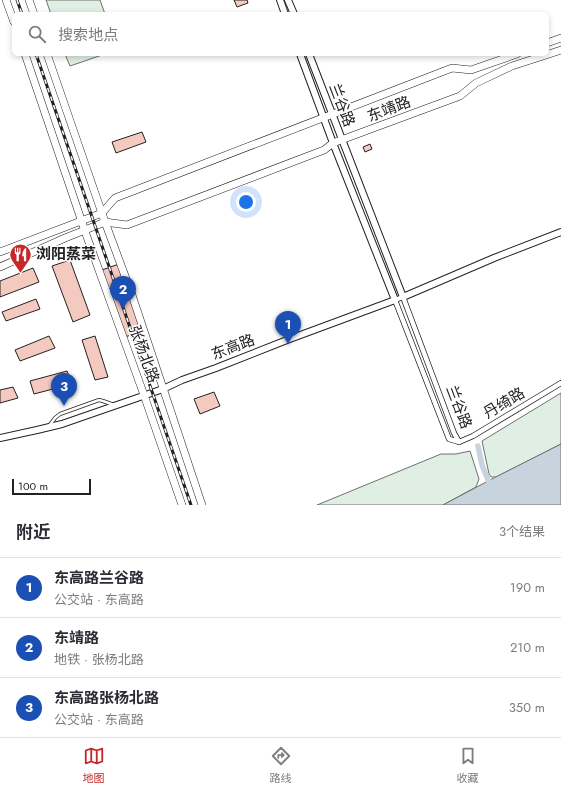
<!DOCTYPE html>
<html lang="zh">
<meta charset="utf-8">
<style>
body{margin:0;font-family:Jost,"Noto Sans SC",sans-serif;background:#f2f2f3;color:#2b2b33}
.scale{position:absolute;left:12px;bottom:10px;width:79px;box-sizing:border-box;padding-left:4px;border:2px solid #222;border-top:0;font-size:11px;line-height:14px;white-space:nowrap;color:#222;-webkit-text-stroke:3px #fff;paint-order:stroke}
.you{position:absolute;left:246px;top:202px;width:14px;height:14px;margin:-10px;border:3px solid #fff;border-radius:50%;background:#1a73e8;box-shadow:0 0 0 6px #1a73e833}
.badge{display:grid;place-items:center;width:26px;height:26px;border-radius:50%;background:#c62828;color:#fff;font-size:13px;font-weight:700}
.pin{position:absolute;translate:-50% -33px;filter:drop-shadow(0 1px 2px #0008)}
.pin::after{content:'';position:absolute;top:21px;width:14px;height:12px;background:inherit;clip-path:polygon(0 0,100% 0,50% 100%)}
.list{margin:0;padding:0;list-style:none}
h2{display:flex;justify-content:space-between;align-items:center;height:52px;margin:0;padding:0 16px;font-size:17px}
h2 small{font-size:13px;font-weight:400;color:#7c7c81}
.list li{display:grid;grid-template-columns:26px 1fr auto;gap:12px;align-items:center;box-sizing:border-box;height:60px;padding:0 16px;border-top:1px solid #e1e1e2}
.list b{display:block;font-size:15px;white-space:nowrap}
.list p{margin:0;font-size:13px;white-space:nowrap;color:#7c7c81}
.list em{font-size:13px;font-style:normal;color:#7c7c81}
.icon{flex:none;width:22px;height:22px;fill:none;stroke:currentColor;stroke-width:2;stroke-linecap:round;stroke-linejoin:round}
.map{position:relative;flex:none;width:561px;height:505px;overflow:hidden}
.search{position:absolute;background:#fff;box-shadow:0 2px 6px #0003;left:12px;right:12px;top:12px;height:44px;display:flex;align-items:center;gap:10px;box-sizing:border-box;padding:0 14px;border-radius:6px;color:#7c7c81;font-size:15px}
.sheet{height:232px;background:#fff}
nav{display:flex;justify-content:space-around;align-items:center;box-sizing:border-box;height:56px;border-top:1px solid #e1e1e2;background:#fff;font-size:11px;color:#7c7c81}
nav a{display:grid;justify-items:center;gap:2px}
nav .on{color:#c62828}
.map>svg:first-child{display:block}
</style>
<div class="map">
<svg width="561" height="505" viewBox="0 0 561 505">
<rect width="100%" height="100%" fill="#fff"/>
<g fill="#e0efe3" stroke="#6f6f6f">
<path d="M46,0h54l5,14h-54z"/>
<path d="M65,54h40l-35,12z"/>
<path d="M561,393v51l-65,33h-5l-2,-3 -7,-33z"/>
<path d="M470,451l9,28 -3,8 -33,18h-126l124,-51h15z"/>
</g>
<path fill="#c7d3dd" stroke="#6f6f6f" d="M561,444v61h-118l45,-24z"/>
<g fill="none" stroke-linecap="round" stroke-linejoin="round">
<path stroke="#c7d3dd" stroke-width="5.5" d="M478,446l4,19 9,22"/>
</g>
<g fill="#f3c9c0" stroke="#222">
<path d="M234,0h13l1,3 -11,4z"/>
<path d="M142,132l4,10 -30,11 -4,-11z"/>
<path d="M370,144l2,5 -7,3 -2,-5z"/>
<path d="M70,260l20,55 -17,7 -21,-56z"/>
<path d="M119,264l24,67 -21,7 -23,-67z"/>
<path d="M33,268l6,14 -39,15v-16z"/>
<path d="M36,299l4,10 -34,12 -4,-9z"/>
<path d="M49,336l6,12 -35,13 -5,-11z"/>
<path d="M95,336l13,41 -13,3 -13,-40z"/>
<path d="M67,371l5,13 -38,10 -4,-13z"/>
<path d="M13,387l5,11 -18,5v-13z"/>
<path d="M214,392l6,14 -20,8 -6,-15z"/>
</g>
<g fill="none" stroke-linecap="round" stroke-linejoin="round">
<defs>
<path id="service" d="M49,426l6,-8 5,-4 39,-14 4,1 11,4"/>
<g id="minor">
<path d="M403,297l51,136 5,9 -10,-3 -54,-139z"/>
<path d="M459,442l14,-6 88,-53"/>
</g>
<g id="tertiary">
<path d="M280,0l5,14"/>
<path d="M288,0l6,14"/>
<path d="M309,54l94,243 91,-39 67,-26"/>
<path d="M0,438l37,-8 25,-6 101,-35 19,-9 34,-12 71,-28 108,-40 -62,-157 -33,-89"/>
</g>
<g id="secondary">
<path d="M6,0l8,22"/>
<path d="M29,0l5,14"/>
<path d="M25,54l62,183 57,158 38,110"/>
<path d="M47,54l58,168 26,70 71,213"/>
</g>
<g id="primary">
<path d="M547,43l14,-5"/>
<path d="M0,252l102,-39 13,-15 337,-130 19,2 46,-16"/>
<path d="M0,267l65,-29 40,-16 22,3 197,-75 9,-7 127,-47 16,-13 36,-17 49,-16"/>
</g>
</defs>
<use href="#service" stroke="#222" stroke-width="4"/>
<use href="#minor" stroke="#222" stroke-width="6"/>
<use href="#tertiary" stroke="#222" stroke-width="8"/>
<use href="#secondary" stroke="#222" stroke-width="8"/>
<use href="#primary" stroke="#222" stroke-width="8"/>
<use href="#service" stroke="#fff" stroke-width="2.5"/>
<use href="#minor" stroke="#fff" stroke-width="4.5"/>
<use href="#tertiary" stroke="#fff" stroke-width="6"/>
<use href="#secondary" stroke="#fff" stroke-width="7"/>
<use href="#primary" stroke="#fff" stroke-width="7"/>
<defs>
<g id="rail">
<path d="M17,0l5,14"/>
<path d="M36,54l155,451"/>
</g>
</defs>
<use href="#rail" stroke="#222" stroke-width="3"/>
<use href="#rail" stroke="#fff" stroke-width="1.5" stroke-dasharray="4.5" stroke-linecap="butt"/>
</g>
<defs>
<symbol id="restaurant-pin" viewBox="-11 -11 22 30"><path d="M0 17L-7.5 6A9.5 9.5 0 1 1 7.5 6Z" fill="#c62828" stroke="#fff"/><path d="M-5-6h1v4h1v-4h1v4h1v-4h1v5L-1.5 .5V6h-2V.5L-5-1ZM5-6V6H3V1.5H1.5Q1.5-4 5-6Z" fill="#fff"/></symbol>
</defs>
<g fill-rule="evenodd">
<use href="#restaurant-pin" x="8" y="242" width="25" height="34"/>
</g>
<g text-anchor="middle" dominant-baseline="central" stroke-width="3" stroke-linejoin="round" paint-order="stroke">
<g font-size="15" fill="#222" stroke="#fff">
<text transform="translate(342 105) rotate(69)">兰谷路</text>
<text transform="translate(389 109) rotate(-21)">东靖路</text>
<text transform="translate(233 347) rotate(-21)">东高路</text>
<text transform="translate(144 354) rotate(70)">张杨北路</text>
<text transform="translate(504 403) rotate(-31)">丹绮路</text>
<text transform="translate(459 407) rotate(69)">兰谷路</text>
</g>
<g font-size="15" font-weight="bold" fill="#222" stroke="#fff" text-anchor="start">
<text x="36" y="254">浏阳蒸菜</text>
</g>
</g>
</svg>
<div class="scale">100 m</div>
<div class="you"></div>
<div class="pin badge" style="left:288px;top:344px;background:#1a4fb4">1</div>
<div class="pin badge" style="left:123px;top:309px;background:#1a4fb4">2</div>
<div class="pin badge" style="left:64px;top:406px;background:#1a4fb4">3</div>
<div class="search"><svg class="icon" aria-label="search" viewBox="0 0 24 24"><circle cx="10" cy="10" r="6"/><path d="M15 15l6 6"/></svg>搜索地点</div>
</div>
<section class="sheet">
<h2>附近<small>3个结果</small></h2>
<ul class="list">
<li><span class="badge" style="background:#1a4fb4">1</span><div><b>东高路兰谷路</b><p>公交站 · 东高路</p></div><em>190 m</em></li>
<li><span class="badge" style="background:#1a4fb4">2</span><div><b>东靖路</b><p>地铁 · 张杨北路</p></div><em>210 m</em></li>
<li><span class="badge" style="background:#1a4fb4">3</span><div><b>东高路张杨北路</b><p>公交站 · 东高路</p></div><em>350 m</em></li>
</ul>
</section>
<nav>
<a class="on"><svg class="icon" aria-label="map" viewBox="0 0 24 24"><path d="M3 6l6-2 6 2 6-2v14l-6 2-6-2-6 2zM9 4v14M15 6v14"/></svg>地图</a>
<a><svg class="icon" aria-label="directions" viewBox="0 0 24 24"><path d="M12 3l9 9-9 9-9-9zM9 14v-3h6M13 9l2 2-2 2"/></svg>路线</a>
<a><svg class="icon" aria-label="saved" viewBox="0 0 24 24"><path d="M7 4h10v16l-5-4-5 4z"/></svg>收藏</a>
</nav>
